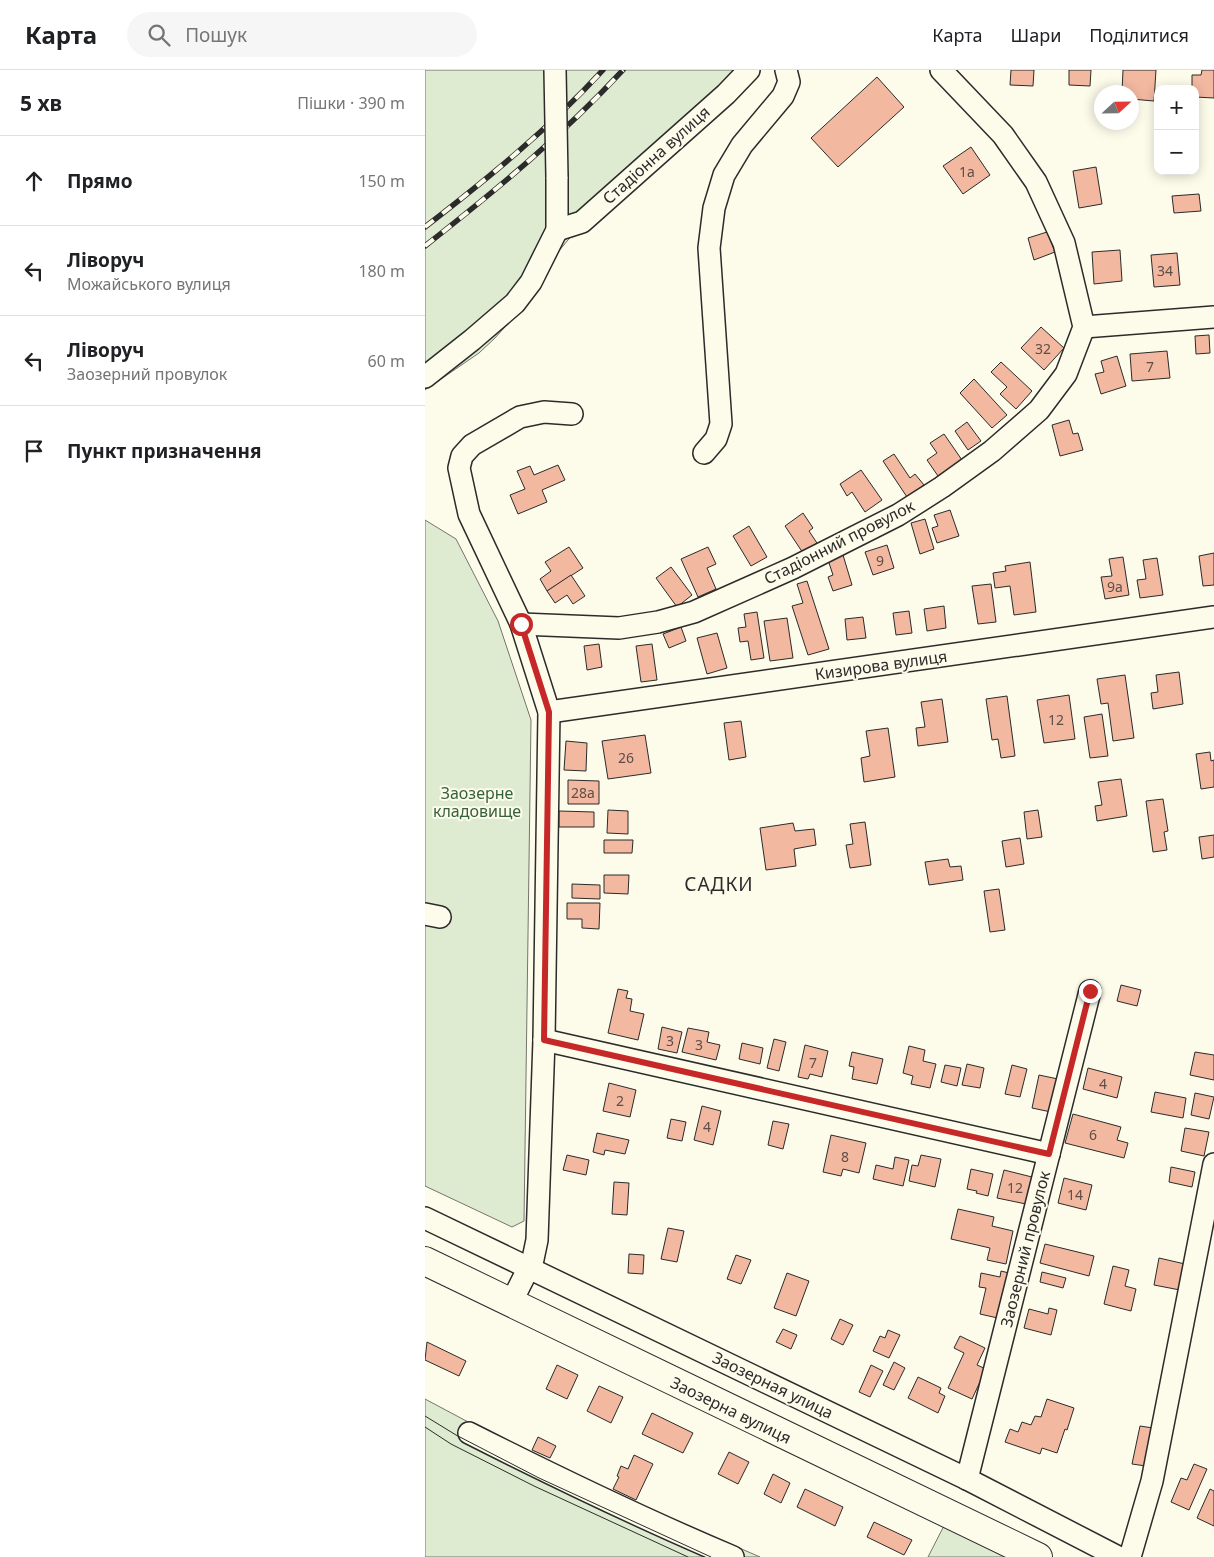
<!DOCTYPE html>
<html lang="uk">
<meta charset="utf-8">
<style>
body{margin:0;font-family:"Noto Sans",sans-serif;background:#f6f6f6;color:#202124}
.controls{position:absolute;right:15px;top:15px;display:grid;overflow:hidden;border-radius:10px;box-shadow:0 2px 12px #0003}
.controls button{width:45px;height:45px;display:grid;place-items:center;padding:0;border:0;border-bottom:1px solid #e0e0e0;background:#fff;color:#202124;font:25px sans-serif}
.compass{position:absolute;left:669px;top:15px;width:45px;height:45px;border-radius:50%;background:#fff;box-shadow:0 2px 12px #0003;rotate:68deg}
.stop{position:absolute;width:15px;height:15px;margin:-11px;border:4px solid #c62828;border-radius:50%;background:#fff}
.stop.end{background:#c62828;border-color:#fff;box-shadow:0 1px 5px #0008}
.list{margin:0;padding:0;list-style:none}
h2{display:flex;justify-content:space-between;align-items:center;height:65px;margin:0;padding:0 20px;font-size:21px}
h2 small{font-size:16px;font-weight:400;color:#757577}
.list li{display:grid;grid-template-columns:32px 1fr auto;gap:15px;align-items:center;box-sizing:border-box;height:90px;padding:0 20px;border-top:1px solid #e0e0e0}
.list b{display:block;font-size:19px;white-space:nowrap}
.list p{margin:0;font-size:16px;white-space:nowrap;color:#757577}
.list em{font-size:16px;font-style:normal;color:#757577}
.icon{flex:none;width:28px;height:28px;fill:none;stroke:currentColor;stroke-width:2;stroke-linecap:round;stroke-linejoin:round}
.map{position:relative;flex:none;width:789px;height:1487px;overflow:hidden}
header{display:flex;align-items:center;gap:30px;box-sizing:border-box;height:70px;padding:0 25px;background:#fff;border-bottom:1px solid #e0e0e0}
header strong{font-size:24px}
nav{display:flex;gap:28px;margin-inline-start:auto;font-size:18px}
.search{width:350px;height:45px;background:#f6f6f6;display:flex;align-items:center;gap:12px;box-sizing:border-box;padding:0 18px;border-radius:28px;color:#757577;font-size:19px}
main{display:flex}
aside{flex:1;background:#fff}
.map>svg:first-child{display:block}
</style>
<header>
<strong>Карта</strong>
<div class="search"><svg class="icon" aria-label="search" viewBox="0 0 24 24"><circle cx="10" cy="10" r="6"/><path d="M15 15l6 6"/></svg>Пошук</div>
<nav><a>Карта</a><a>Шари</a><a>Поділитися</a></nav>
</header>
<main>
<aside>
<h2>5 хв<small>Пішки · 390 m</small></h2>
<ul class="list">
<li><svg class="icon" aria-label="ahead" viewBox="0 0 24 24"><path d="M12 20V5M6 11l6-6 6 6"/></svg><div><b>Прямо</b></div><em>150 m</em></li>
<li><svg class="icon" aria-label="left" viewBox="0 0 24 24"><path d="M17 20v-9H6M10 6l-5 5 5 5"/></svg><div><b>Ліворуч</b><p>Можайського вулиця</p></div><em>180 m</em></li>
<li><svg class="icon" aria-label="left" viewBox="0 0 24 24"><path d="M17 20v-9H6M10 6l-5 5 5 5"/></svg><div><b>Ліворуч</b><p>Заозерний провулок</p></div><em>60 m</em></li>
<li><svg class="icon" aria-label="arrive" viewBox="0 0 24 24"><path d="M6 21V4h12l-3 4 3 4H6"/></svg><div><b>Пункт призначення</b></div></li>
</ul>
</aside>
<div class="map">
<svg width="789" height="1487" viewBox="0 0 789 1487">
<rect width="100%" height="100%" fill="#fdfbea"/>
<g fill="#deebd1" stroke="#74746e">
<path d="M0,0h317l-149,140 -45,54 -24,42 -29,32 -16,15 -54,37z"/>
<path d="M0,450l31,19 42,82 33,99 -7,501 -12,6 -87,-41z"/>
<path d="M0,1329l124,66 211,92h-335z"/>
<path d="M524,1446l87,41h-108z"/>
</g>
<g fill="#f2b8a0" stroke="#2b2b2b">
<path d="M586,0h23l-1,16 -23,-1z"/>
<path d="M644,0h22l-1,16 -21,-1z"/>
<path d="M698,0h33l-2,31 -23,-2v-7h-9z"/>
<path d="M777,0h12v28l-19,-1v-8h-3v-14h9z"/>
<path d="M452,7l27,30 -66,60 -27,-29z"/>
<path d="M546,77l19,28 -27,19 -20,-28z"/>
<path d="M671,97l6,37 -23,4 -6,-37z"/>
<path d="M774,124l2,17 -27,2 -2,-17z"/>
<path d="M622,162l8,20 -21,8 -6,-22z"/>
<path d="M695,180l2,31 -28,3 -2,-32z"/>
<path d="M752,183l3,32 -26,2 -3,-32z"/>
<path d="M616,257l23,21 -20,22 -23,-22z"/>
<path d="M784,265l1,18 -14,1 -1,-18z"/>
<path d="M742,281l3,27 -38,3 -2,-27z"/>
<path d="M692,286l9,30 -25,8 -6,-20 9,-2 -3,-11z"/>
<path d="M576,292l31,29 -16,18 -16,-15 7,-7 -16,-15z"/>
<path d="M549,309l33,36 -15,13 -32,-35z"/>
<path d="M644,350l4,14 5,-1 5,17 -23,6 -8,-31z"/>
<path d="M542,352l14,19 -13,9 -13,-19z"/>
<path d="M519,364l18,26 -24,16 -11,-16 10,-7 -7,-10z"/>
<path d="M469,384l16,24 5,-4 9,11 -17,12 -24,-36z"/>
<path d="M133,395l7,15 -23,10 5,12 -29,12 -8,-19 15,-6 -8,-18 13,-5 4,9z"/>
<path d="M436,400l21,30 -17,12 -13,-20 -5,4 -7,-12z"/>
<path d="M525,440l9,26 -22,7 -5,-15 6,-2 -4,-11z"/>
<path d="M378,443l10,15 -4,3 8,12 -14,10 -18,-27z"/>
<path d="M500,449l9,30 -14,5 -9,-31z"/>
<path d="M324,456l18,31 -16,9 -18,-30z"/>
<path d="M462,475l7,23 -21,7 -8,-23z"/>
<path d="M144,477l14,21 -36,23 -7,-12 11,-8 -6,-9z"/>
<path d="M283,477l8,17 -9,4 9,21 -18,8 -17,-38z"/>
<path d="M789,483v32l-11,1 -4,-30z"/>
<path d="M418,485l9,30 -19,6 -5,-14 5,-2 -5,-15z"/>
<path d="M698,487l6,38 -24,4 -4,-22 11,-1 -3,-17z"/>
<path d="M732,488l6,37 -23,3 -3,-18 9,-1 -3,-19z"/>
<path d="M605,492l6,50 -22,3 -4,-29 -15,2 -2,-15 13,-2 -1,-5z"/>
<path d="M246,497l21,28 -15,12 -21,-29z"/>
<path d="M146,505l14,21 -12,8 -6,-9 -12,8 -8,-12z"/>
<path d="M382,511l22,68 -21,6 -16,-49 11,-3 -6,-19z"/>
<path d="M566,514l5,38 -18,2 -6,-38z"/>
<path d="M519,536l2,22 -19,3 -3,-22z"/>
<path d="M484,541l3,22 -16,2 -3,-22z"/>
<path d="M332,542l7,46 -13,2 -3,-19 -8,1 -2,-14 8,-1 -2,-13z"/>
<path d="M438,547l3,21 -19,2 -2,-21z"/>
<path d="M362,548l6,40 -23,3 -6,-40z"/>
<path d="M256,557l5,14 -17,7 -6,-14z"/>
<path d="M292,563l10,35 -20,6 -10,-36z"/>
<path d="M174,574l3,23 -15,3 -3,-24z"/>
<path d="M227,574l5,36 -16,2 -5,-36z"/>
<path d="M754,602l4,32 -30,5 -2,-16 7,-1 -2,-17z"/>
<path d="M700,605l9,63 -21,3 -5,-38 -7,1 -4,-25z"/>
<path d="M644,625l6,44 -31,4 -7,-43z"/>
<path d="M582,626l8,60 -14,2 -3,-19 -6,1 -6,-41z"/>
<path d="M517,629l6,43 -30,4 -2,-18 9,-1 -4,-25z"/>
<path d="M677,644l6,42 -18,2 -6,-41z"/>
<path d="M316,651l5,36 -17,3 -5,-37z"/>
<path d="M463,658l7,49 -31,5 -3,-24 9,-2 -4,-25z"/>
<path d="M220,665l6,38 -43,6 -6,-38z"/>
<path d="M141,671l21,2 -1,28 -22,-1z"/>
<path d="M785,682l1,9 3,-1v27l-13,2 -5,-35z"/>
<path d="M696,709l6,37 -30,5 -2,-15 7,-1 -4,-23z"/>
<path d="M143,710l31,1v23h-31z"/>
<path d="M738,729l5,32 -4,1 3,18 -14,2 -7,-51z"/>
<path d="M183,740l20,1v23l-21,-1z"/>
<path d="M613,740l4,27 -15,2 -3,-27z"/>
<path d="M134,741l35,1v15h-35z"/>
<path d="M440,752l6,43 -21,3 -4,-23 7,-1 -3,-20z"/>
<path d="M368,753l2,8 19,-2 2,16 -22,4 2,17 -30,4 -6,-42z"/>
<path d="M789,765v22l-12,2 -3,-22z"/>
<path d="M595,768l4,26 -18,3 -4,-26z"/>
<path d="M179,770h29l-1,13h-28z"/>
<path d="M523,789l2,8 11,-1 2,14 -34,5 -4,-23z"/>
<path d="M179,805h25l-1,19 -24,-1z"/>
<path d="M147,814l28,1v14l-28,-1z"/>
<path d="M574,819l6,41 -15,2 -6,-41z"/>
<path d="M142,833h33l-1,26 -17,-1v-9h-15z"/>
<path d="M696,915l20,5 -4,16 -20,-5z"/>
<path d="M193,919l10,2 -2,7 6,1 -2,12 14,3 -6,26 -30,-7z"/>
<path d="M237,957l20,5 -5,21 -19,-4z"/>
<path d="M263,958l21,4 -2,10 13,3 -4,15 -34,-8z"/>
<path d="M349,969l12,3 -7,29 -12,-3z"/>
<path d="M317,973l21,5 -3,16 -21,-5z"/>
<path d="M380,975l23,6 -6,26 -12,-3 -2,5 -10,-2z"/>
<path d="M484,976l16,4 -2,11 13,3 -6,24 -19,-4 2,-8 -10,-3z"/>
<path d="M427,982l31,7 -6,25 -25,-5 2,-12 -5,-1z"/>
<path d="M770,982l19,3v25l-24,-5z"/>
<path d="M542,994l17,4 -4,20 -18,-3z"/>
<path d="M520,995l16,3 -4,18 -16,-4z"/>
<path d="M587,995l15,4 -7,28 -15,-3z"/>
<path d="M663,998l34,9 -5,21 -34,-9z"/>
<path d="M614,1005l19,4 -7,33 -19,-4z"/>
<path d="M184,1013l27,7 -6,27 -27,-6z"/>
<path d="M730,1022l31,6 -3,20 -32,-6z"/>
<path d="M770,1023l19,4 -5,22 -18,-4z"/>
<path d="M277,1036l19,5 -8,34 -19,-5z"/>
<path d="M648,1044l48,13 -4,13 11,3 -4,15 -59,-15z"/>
<path d="M246,1049l15,3 -4,19 -15,-3z"/>
<path d="M348,1051l16,3 -6,25 -15,-4z"/>
<path d="M760,1058l24,4 -5,24 -23,-5z"/>
<path d="M172,1063l32,7 -4,14 -20,-4 -1,5 -11,-3z"/>
<path d="M406,1065l35,8 -7,30 -16,-4 -2,7 -18,-4z"/>
<path d="M142,1085l22,5 -3,15 -23,-5z"/>
<path d="M496,1085l20,4 -6,28 -26,-6 3,-16 6,1z"/>
<path d="M470,1087l14,3 -6,26 -30,-7 3,-14 17,4z"/>
<path d="M746,1097l24,5 -3,15 -23,-5z"/>
<path d="M546,1099l22,5 -5,22 -12,-3 1,-2 -10,-2z"/>
<path d="M579,1100l28,7 -6,27 -29,-6z"/>
<path d="M639,1108l28,7 -6,25 -28,-7z"/>
<path d="M189,1112l15,1 -2,32 -15,-1z"/>
<path d="M533,1139l36,8 -2,9 21,5 -7,33 -19,-4 3,-12 -39,-9z"/>
<path d="M243,1158l16,3 -7,31 -16,-3z"/>
<path d="M620,1174l49,12 -5,20 -49,-13z"/>
<path d="M204,1184l15,1 -1,19 -15,-1z"/>
<path d="M311,1185l15,5 -10,24 -14,-5z"/>
<path d="M734,1188l26,6 -5,26 -26,-5z"/>
<path d="M688,1196l16,4 -4,16 11,3 -5,22 -27,-7z"/>
<path d="M576,1201l12,3 -11,45 -22,-5 6,-26 -7,-1 2,-14 19,4z"/>
<path d="M617,1202l24,6 -3,10 -23,-6z"/>
<path d="M362,1203l22,8 -13,35 -22,-8z"/>
<path d="M624,1238l8,2 -6,25 -27,-7 5,-19 19,5z"/>
<path d="M415,1249l13,6 -10,20 -12,-6z"/>
<path d="M358,1259l14,6 -6,14 -15,-7z"/>
<path d="M463,1260l12,5 -11,23 -16,-7 7,-15 5,2z"/>
<path d="M535,1266l25,12 -8,17 9,4 -14,30 -24,-11 16,-35 -10,-5z"/>
<path d="M2,1272l39,19 -7,15 -34,-16z"/>
<path d="M469,1292l11,6 -11,22 -11,-5z"/>
<path d="M132,1295l21,10 -11,24 -21,-10z"/>
<path d="M446,1295l12,6 -13,26 -11,-5z"/>
<path d="M493,1307l23,11 -2,5 6,3 -7,17 -30,-15z"/>
<path d="M174,1316l24,11 -12,26 -24,-12z"/>
<path d="M622,1329l27,9 -7,22 -2,-1 -8,24 -15,-5 -2,6 -35,-12 5,-13 8,3 4,-10 9,3 4,-9 6,1z"/>
<path d="M227,1343l41,20 -10,20 -41,-19z"/>
<path d="M715,1356l13,2 -7,38 -14,-2z"/>
<path d="M113,1367l18,9 -6,12 -18,-8z"/>
<path d="M304,1382l20,10 -11,22 -20,-10z"/>
<path d="M209,1385l19,9 -17,36 -23,-11 6,-12 -2,-1 4,-10 7,3z"/>
<path d="M769,1394l13,5 -18,41 -18,-8 10,-24 6,2z"/>
<path d="M348,1404l17,9 -9,20 -17,-9z"/>
<path d="M380,1419l38,18 -8,19 -38,-19z"/>
<path d="M785,1419l4,2v35l-17,-8z"/>
<path d="M449,1452l38,18 -8,15 -37,-18z"/>
</g>
<g fill="none" stroke-linecap="round" stroke-linejoin="round">
<defs>
<g id="minor">
<path d="M132,160l25,-8 144,-128 23,-24"/>
<path d="M659,257l130,-10"/>
<path d="M0,307l47,-37 43,-37 16,-21 26,-52v-53"/>
<path d="M279,383l12,-14 5,-15 -12,-176 5,-40 10,-33 18,-30 41,-49 6,-14 -3,-12"/>
<path d="M96,554l98,4 39,-6 36,-10 99,-44 105,-53 44,-28 50,-36 47,-41 27,-36 18,-47 -20,-84 -28,-61 -33,-47 -62,-65"/>
<path d="M124,642l665,-95"/>
<path d="M0,844l15,3"/>
<path d="M119,970l505,114"/>
<path d="M0,1148l542,261 151,78"/>
<path d="M86,1233l22,-44 4,-19 7,-200 5,-328 -28,-88 -52,-110 -10,-46 3,-12 10,-11 48,-28 24,-5 28,2"/>
<path d="M44,1363c87,44 174,86 264,124"/>
<path d="M542,1409l123,-488"/>
<path d="M705,1487l22,-76 62,-317"/>
</g>
<path id="major" d="M0,1191l613,296"/>
</defs>
<use href="#minor" stroke="#2b2b2b" stroke-width="24"/>
<use href="#major" stroke="#2b2b2b" stroke-width="30"/>
<use href="#minor" stroke="#fdfbea" stroke-width="21"/>
<use href="#major" stroke="#fdfbea" stroke-width="28"/>
<g stroke="#2b2b2b" stroke-width="1">
<path d="M0,1346l31,19 83,43 172,79"/>
<path d="M0,1357l26,17 83,42 154,71"/>
</g>
<defs>
<g id="rail">
<path d="M0,157c62,-48 125,-99 178,-157"/>
<path d="M0,176c70,-55 138,-111 198,-176"/>
</g>
</defs>
<use href="#rail" stroke="#2b2b2b" stroke-width="5.5"/>
<use href="#rail" stroke="#fdfbea" stroke-width="4" stroke-dasharray="11" stroke-linecap="butt"/>
<defs>
<path id="minor-bridge" d="M130,0l2,107"/>
</defs>
<use href="#minor-bridge" stroke="#2b2b2b" stroke-width="24" stroke-linecap="butt"/>
<use href="#minor-bridge" stroke="#fdfbea" stroke-width="21"/>
</g>
<g fill="none" stroke-linecap="round" stroke-linejoin="round">
<path stroke="#c62828" stroke-width="6" d="M96,554l28,88 -5,328 505,114 41,-163"/>
</g>
<g text-anchor="middle" dominant-baseline="central" stroke-width="4" stroke-linejoin="round" paint-order="stroke">
<g font-size="14" fill="#5d4e48">
<text x="542" y="101">1а</text>
<text x="740" y="200">34</text>
<text x="618" y="278">32</text>
<text x="725" y="296">7</text>
<text x="455" y="490">9</text>
<text x="690" y="516">9а</text>
<text x="631" y="649">12</text>
<text x="201" y="687">26</text>
<text x="158" y="722">28а</text>
<text x="245" y="970">3</text>
<text x="274" y="974">3</text>
<text x="388" y="992">7</text>
<text x="678" y="1013">4</text>
<text x="195" y="1030">2</text>
<text x="282" y="1056">4</text>
<text x="668" y="1064">6</text>
<text x="420" y="1086">8</text>
<text x="590" y="1117">12</text>
<text x="650" y="1124">14</text>
</g>
<g font-size="16" fill="#2b2b2b" stroke="#fdfbea">
<text transform="translate(231 85) rotate(-42)">Стадіонна вулиця</text>
<text transform="translate(414 472) rotate(-27)">Стадіонний провулок</text>
<text transform="translate(456 595) rotate(-8)">Кизирова вулиця</text>
<text transform="translate(600 1179) rotate(-76)">Заозерний провулок</text>
<text transform="translate(348 1315) rotate(26)">Заозерная улица</text>
<text transform="translate(306 1340) rotate(26)">Заозерна вулиця</text>
</g>
<g font-size="16" fill="#34623c" stroke="#fdfbea">
<text x="52" y="723">Заозерне<tspan x="52" dy="18">кладовище</tspan></text>
</g>
<g font-size="19" letter-spacing="1" fill="#2b2b2b" stroke="#fdfbea">
<text x="294" y="814">САДКИ</text>
</g>
</g>
</svg>
<div class="controls">
<button>+</button>
<button>−</button>
</div>
<svg class="compass" viewBox="-18 -18 36 36"><path d="M0-13l5 13h-10z" fill="#e53935"/><path d="M0 13l5-13h-10z" fill="#757577"/></svg>
<div class="stop" style="left:96px;top:554px"></div>
<div class="stop end" style="left:665px;top:921px"></div>
</div>
</main>
